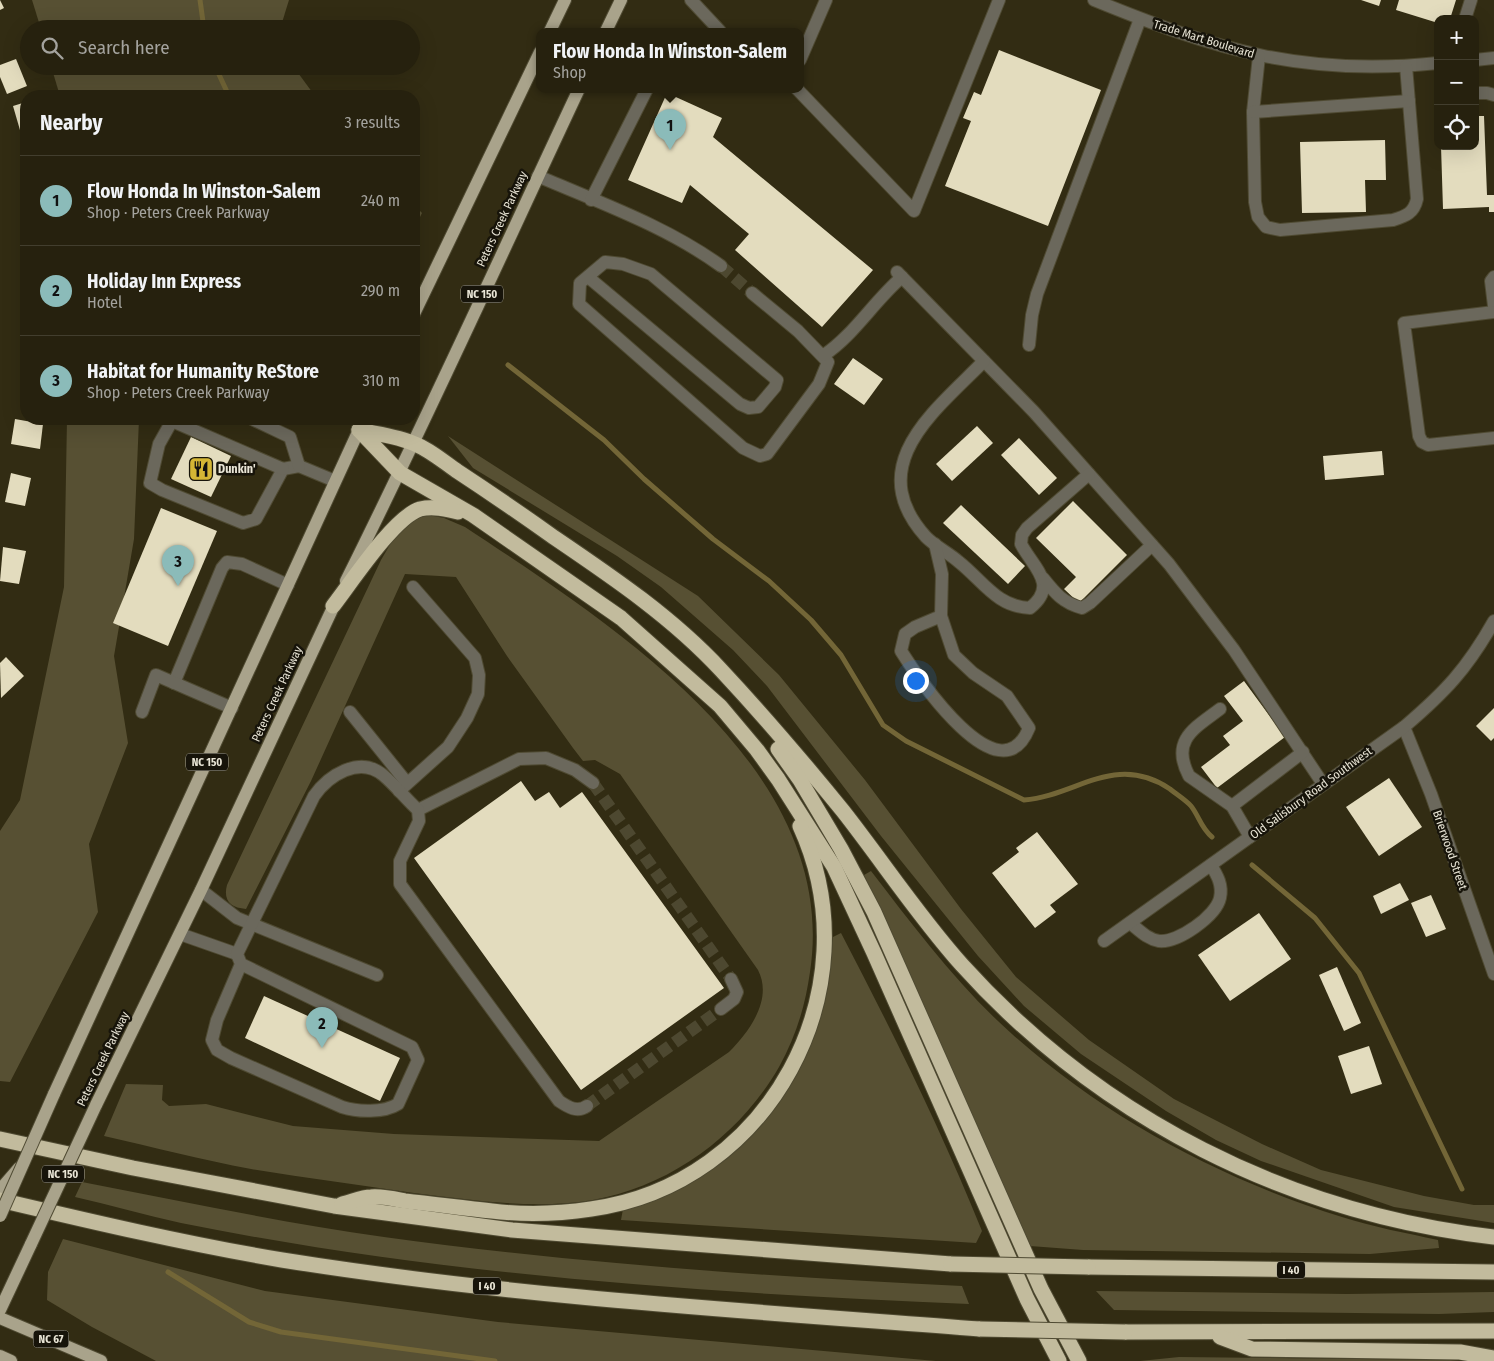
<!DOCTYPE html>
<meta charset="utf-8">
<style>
body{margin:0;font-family:"Fira Sans Condensed",sans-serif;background:#322e1c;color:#f1f3f6}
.controls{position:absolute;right:15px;top:15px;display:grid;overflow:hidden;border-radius:10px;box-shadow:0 5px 20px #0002}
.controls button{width:45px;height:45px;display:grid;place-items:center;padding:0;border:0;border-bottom:1px solid #423e2e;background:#26210e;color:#f1f3f6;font:25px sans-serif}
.you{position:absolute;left:915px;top:680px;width:18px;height:18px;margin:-12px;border:4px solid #fff;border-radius:50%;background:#1a73e8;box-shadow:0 0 0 8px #1a73e833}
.badge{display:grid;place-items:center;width:32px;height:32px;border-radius:50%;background:#8bbbb9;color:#111;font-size:16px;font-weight:700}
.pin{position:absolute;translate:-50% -41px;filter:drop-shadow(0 1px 2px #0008)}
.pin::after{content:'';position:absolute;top:26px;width:18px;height:15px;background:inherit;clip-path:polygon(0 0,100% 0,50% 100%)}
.popup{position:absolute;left:536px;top:28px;width:268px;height:65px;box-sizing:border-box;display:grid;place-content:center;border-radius:10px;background:#26210e;filter:drop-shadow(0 1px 4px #0005);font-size:16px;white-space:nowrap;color:#a4a39e}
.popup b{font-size:19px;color:#f1f3f6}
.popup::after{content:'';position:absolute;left:50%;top:100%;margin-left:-10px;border:10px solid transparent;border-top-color:#26210e}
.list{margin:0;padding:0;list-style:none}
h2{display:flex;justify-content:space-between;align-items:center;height:65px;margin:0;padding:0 20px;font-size:21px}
h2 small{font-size:16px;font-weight:400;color:#a4a39e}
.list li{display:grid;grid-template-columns:32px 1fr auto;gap:15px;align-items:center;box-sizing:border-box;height:90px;padding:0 20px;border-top:1px solid #423e2e}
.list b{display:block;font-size:19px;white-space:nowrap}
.list p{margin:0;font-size:16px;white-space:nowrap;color:#a4a39e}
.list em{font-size:16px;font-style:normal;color:#a4a39e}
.icon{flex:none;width:28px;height:28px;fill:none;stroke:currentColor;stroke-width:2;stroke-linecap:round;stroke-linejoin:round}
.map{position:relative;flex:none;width:1494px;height:1361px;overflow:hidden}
.search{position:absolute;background:#26210e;box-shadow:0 5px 20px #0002;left:20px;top:20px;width:400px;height:55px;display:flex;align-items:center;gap:12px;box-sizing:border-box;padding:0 18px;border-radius:28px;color:#a4a39e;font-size:19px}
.panel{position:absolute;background:#26210e;box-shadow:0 5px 20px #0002;left:20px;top:90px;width:400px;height:335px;border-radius:20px}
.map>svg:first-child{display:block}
</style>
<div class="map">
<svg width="1494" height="1361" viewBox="0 0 1494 1361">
<rect width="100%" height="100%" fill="#322c13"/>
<g fill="#575033">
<path d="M32,0h257l-9,29h-239z"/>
<path d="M51,66h242l22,30h-255z"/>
<path d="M414,205l8,8 -8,16z"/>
<path d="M67,419h72l-5,120 -20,117 14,87 -39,101 9,68 -88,170 -10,-1v-250l20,-31 44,-213z"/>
<path d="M448,436l250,160 81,79 86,105 96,129 55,68 73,63 85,59 88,45 59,26 103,26 50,9h20v18l-100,-16 -133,-46 -45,-21 -50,-29 -85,-57 -57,-48 -46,-50 -97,-120 -114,-150 -34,-36 -72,-63 -44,-31 -144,-88z"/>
<path d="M423,514l21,4 21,9c146,97 376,241 345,445 -5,35 -14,64 -31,95 -39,68 -108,119 -186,133 -60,10 -120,0 -179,-7 -54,-8 -109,-15 -163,-24 -49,-9 -98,-22 -147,-33l22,-52 37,1 -1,15 7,6 37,-2 87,22 101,8 205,7 130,-89c21,-21 44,-53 29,-82l-138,-196 -25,-14 -12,1 -10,-13 -66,-92 -51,-79 -51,-3 -94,207 -65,128c-16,-1 -23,-9 -19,-24l154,-325 18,-31z"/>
<path d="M871,871c44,57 87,115 141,163 95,85 209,145 330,183 31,10 64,16 96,23l1,8 -69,6 -287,-4 -53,-4 -166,-371z"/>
<path d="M841,933c51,98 100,196 141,298l-6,12 -355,-23 2,-11c95,-28 170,-95 197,-193 6,-25 8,-53 13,-79z"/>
<path d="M82,1182c100,19 201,41 302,55 191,26 385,40 578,49l7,18c-264,-11 -530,-29 -788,-81 -36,-8 -71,-18 -106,-26z"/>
<path d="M63,1239l202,52 233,31 438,39h-780l-64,-34 -45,-27 1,-28z"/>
<path d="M1096,1291l251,3 147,-2v20l-55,2 -325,-4z"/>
<path d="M1179,1357l271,3 9,1h-368h49z"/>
</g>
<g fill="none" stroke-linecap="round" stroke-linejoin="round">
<g stroke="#736637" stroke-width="5">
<path d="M200,0l4,29"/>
<path d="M215,66l14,30"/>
<path d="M508,365l96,75 40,39 69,60 56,42 42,39 30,35 42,70 23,16 118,59c52,-4 91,-48 146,-11 6,5 16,11 21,17 8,10 10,22 21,31"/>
<path d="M1252,865l63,53 44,55 103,216"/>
<path d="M168,1272l81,50 32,10 214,29"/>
</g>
</g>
<g fill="#e3dcbe">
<path d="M0,0l4,8 -4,2z"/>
<path d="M1361,0h20l-2,6z"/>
<path d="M1399,0h57l-6,19h-12v4l-42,-13z"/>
<path d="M999,50l102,40 -53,136 -103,-40 26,-65 -8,-3 11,-26 7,3z"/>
<path d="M16,59l11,27 -20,8 -7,-17v-12z"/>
<path d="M667,93l55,25 -9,19 160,133 -51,57 -87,-77 14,-16 -59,-49 -8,18 -54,-23z"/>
<path d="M26,102v33l-4,2 -9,-31z"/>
<path d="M1475,116h9l3,79h7v17h-5v-5l-46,2 -2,-63h34z"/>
<path d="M1385,140l1,40h-21l1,32 -64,1 -2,-71z"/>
<path d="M853,358l30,21 -19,26 -30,-21z"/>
<path d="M25,363h1v27l-5,-1z"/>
<path d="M15,419l28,5 -3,25 -29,-5z"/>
<path d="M977,426l16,17 -41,38 -16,-17z"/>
<path d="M191,437l40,19 -20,41 -40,-18z"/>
<path d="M1019,438l38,40 -18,17 -38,-40z"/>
<path d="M1382,451l2,24 -59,5 -2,-24z"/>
<path d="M11,473l20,5 -6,28 -20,-4z"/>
<path d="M1073,501l54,54 -48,48 -15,-14 12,-12 -40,-39z"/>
<path d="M961,505l64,61 -17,18 -65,-61z"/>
<path d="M161,508l56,23 -49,115 -55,-23z"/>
<path d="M3,547l23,4 -7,33 -19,-3z"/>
<path d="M6,657l18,19 -23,22 -1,-35z"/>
<path d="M1244,681l41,56 -68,51 -16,-21 29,-22 -7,-9 20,-15 -19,-25z"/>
<path d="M1494,708v30l-3,3 -15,-15z"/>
<path d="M1389,778l33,49 -43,29 -33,-49z"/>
<path d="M521,781l14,20 14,-9 11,16 22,-16 142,196 -143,102 -167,-232z"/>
<path d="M1037,832l41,52 -28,21 6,7 -21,16 -43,-55 27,-21 -3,-4z"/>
<path d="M1400,883l9,17 -28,14 -8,-18z"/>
<path d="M1431,895l15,34 -20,8 -15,-34z"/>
<path d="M1259,913l32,46 -61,42 -32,-46z"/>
<path d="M1337,967l24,56 -17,8 -25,-56z"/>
<path d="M264,996l136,62 -20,43 -135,-63z"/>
<path d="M1369,1046l13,38 -31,10 -13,-38z"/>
</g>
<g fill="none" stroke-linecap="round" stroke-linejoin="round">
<g stroke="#4d4830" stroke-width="12" stroke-dasharray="12 6" stroke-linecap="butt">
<path d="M721,266l31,27"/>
<path d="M593,783l138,196"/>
<path d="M587,1106l134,-97"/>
</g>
<defs>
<g id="minor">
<path d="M691,0l29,31"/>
<path d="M1094,0c122,50 211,77 344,63"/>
<path d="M1465,19l6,-19"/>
<path d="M1259,56l-6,56 2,90 3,15 8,10 14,3 113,-10c13,-4 21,-7 24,-21l-11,-133"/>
<path d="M800,60l26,-60"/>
<path d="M1475,60l19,-2"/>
<path d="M797,89l117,122 85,-211"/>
<path d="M1475,93h12l7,2"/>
<path d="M1253,112l156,-11"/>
<path d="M538,176c62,27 128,50 183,90"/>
<path d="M591,200l56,-111"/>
<path d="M897,272l137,140 135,152 65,86 89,134"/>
<path d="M588,277l152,127 9,4 9,-1 17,-20 2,-7 -126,-106 -28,-10 -18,-2 -25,21 -1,21 164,144 17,8 7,-2 52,-70 9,-22 -30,-31 -46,-38"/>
<path d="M1494,277l-3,4 3,25"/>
<path d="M1494,312l-90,11 15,113 3,6 6,3 66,-7"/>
<path d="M1029,345l3,-30 5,-21 103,-275"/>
<path d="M824,355c30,-20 50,-54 78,-78"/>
<path d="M984,361c-48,49 -123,104 -58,176 10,10 23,16 33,25 24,19 38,45 71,46 29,-23 3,-41 -9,-64l1,-9 5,-7 62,-54"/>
<path d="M173,419l-14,25 -9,39 12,7 81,33 13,-4 27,-50 16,-3 36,15"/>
<path d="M252,419l38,18 9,29"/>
<path d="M172,421l111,48"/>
<path d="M935,544l7,30 -1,42 -26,11 -10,7 -4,17c17,27 99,149 128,77l-22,-32 -34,-23 -19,-18 -13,-39"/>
<path d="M1043,578c12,15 20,25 39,30l8,-5 62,-58"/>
<path d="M174,683l48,-115 5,-6 15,2 46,21"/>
<path d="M1220,709c-25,19 -50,31 -31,67l43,30 18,31"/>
<path d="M142,712l14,-37 76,33"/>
<path d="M350,712l57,71"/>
<path d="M1404,727l27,67 63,180"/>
<path d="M399,791l49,-44 19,-29 11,-24 1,-19 -4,-17 -62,-71"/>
<path d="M1232,806l71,-54"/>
<path d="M418,810l101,-51 27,-1 29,12 18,13"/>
<path d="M201,890l36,28 140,57"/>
<path d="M1130,923c9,7 17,16 29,18 19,2 57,-25 61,-43 3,-13 -3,-23 -9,-33"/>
<path d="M180,934l57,20"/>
<path d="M1104,941l300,-214c41,-35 63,-58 90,-106"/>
<path d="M241,964l171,83 6,13 -20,44c-14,9 -41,8 -56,3l-111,-49 -14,-8 -5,-10 5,-20 24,-56 -4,-10 77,-158c14,-20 45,-41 69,-21 12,10 23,24 35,35l1,11 -19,40v23l159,217c9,6 18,12 28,5"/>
<path d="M721,1009l13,-10 3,-7 -6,-13"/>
</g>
<g id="major">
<path d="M550,31l15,-31"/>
<path d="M606,31l15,-31"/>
<path d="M414,314l126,-262"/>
<path d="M346,581c81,-162 156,-328 233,-492"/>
<path d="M54,1094l310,-675"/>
<path d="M96,1105l105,-215 136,-291"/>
<path d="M0,1190l19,-22"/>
<path d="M0,1310l31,-66"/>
<path d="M0,1318l101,43"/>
<path d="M0,1356l11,5"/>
</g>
<g id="highway">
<path d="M359,430c18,4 39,6 56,14 15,6 29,18 42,27 32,21 64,43 95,65 59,40 120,81 169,134 42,45 83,93 122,141 40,51 76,106 119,154 139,154 326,248 532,272"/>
<path d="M359,430l41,43 73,42 148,103 99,88 37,44 21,29 56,88 40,86 153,346 32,62"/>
<path d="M333,606c18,-23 61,-89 87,-97 13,-3 26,0 38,3"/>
<path d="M778,749l22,31 41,69 33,63 167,377 38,72"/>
<path d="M0,1139l133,29 201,38 178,24 439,34"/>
<path d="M0,1200c93,22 187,44 282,60 231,37 465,51 698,69"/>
<path d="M342,1204c9,-2 20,-7 29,-7 11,-1 24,2 34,4 29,3 58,7 87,10 33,4 66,3 99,-2 178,-24 284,-220 209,-383"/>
<path d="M1088,1267l406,5"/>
<path d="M1125,1332l369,-1"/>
<path d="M1220,1337l32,12 208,3 34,6"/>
</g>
</defs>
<use href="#minor" stroke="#4f4a32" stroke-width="14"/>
<use href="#major" stroke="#4f4a32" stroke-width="14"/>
<use href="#highway" stroke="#4f4a32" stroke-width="17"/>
<use href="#minor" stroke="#6b685c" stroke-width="12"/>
<use href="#major" stroke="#a9a38b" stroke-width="12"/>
<use href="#highway" stroke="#c2bb9d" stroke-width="15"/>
<defs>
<g id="major-bridge">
<path d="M0,1216l54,-122"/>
<path d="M31,1244l65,-139"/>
</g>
<g id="highway-bridge">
<path d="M951,1264l137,3"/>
<path d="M980,1329l145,3"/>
</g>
</defs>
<use href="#major-bridge" stroke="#4f4a32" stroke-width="14" stroke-linecap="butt"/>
<use href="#highway-bridge" stroke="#4f4a32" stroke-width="17" stroke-linecap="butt"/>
<use href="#major-bridge" stroke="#a9a38b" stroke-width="12"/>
<use href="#highway-bridge" stroke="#c2bb9d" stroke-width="15"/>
</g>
<defs>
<symbol id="restaurant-square" viewBox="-11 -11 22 22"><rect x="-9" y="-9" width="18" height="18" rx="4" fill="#d4b635" stroke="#17140a"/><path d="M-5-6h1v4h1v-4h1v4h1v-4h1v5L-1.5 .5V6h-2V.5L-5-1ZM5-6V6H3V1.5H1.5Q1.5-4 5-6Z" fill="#111"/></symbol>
</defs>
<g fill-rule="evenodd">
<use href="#restaurant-square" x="187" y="455" width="28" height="28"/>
</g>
<g text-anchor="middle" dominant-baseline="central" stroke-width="5" stroke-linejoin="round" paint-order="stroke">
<g fill="#17140a" stroke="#aaa699" stroke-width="1">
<rect x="461" y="285.5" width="42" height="17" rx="4"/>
<rect x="186" y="753.5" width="42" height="17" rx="4"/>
<rect x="42" y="1165.5" width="42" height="17" rx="4"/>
<rect x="1277" y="1261.5" width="28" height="17" rx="4"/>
<rect x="473" y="1277.5" width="28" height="17" rx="4"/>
<rect x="33.5" y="1330.5" width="35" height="17" rx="4"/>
</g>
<g font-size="11" font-weight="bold" fill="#e9e5d6">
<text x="482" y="294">NC 150</text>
<text x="207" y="762">NC 150</text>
<text x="63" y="1174">NC 150</text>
<text x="1291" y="1270">I 40</text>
<text x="487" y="1286">I 40</text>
<text x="51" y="1339">NC 67</text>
</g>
<g font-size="12" fill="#e9e5d6" stroke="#17140a">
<text transform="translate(1204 39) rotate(17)">Trade Mart Boulevard</text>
<text transform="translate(502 219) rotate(-65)">Peters Creek Parkway</text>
<text transform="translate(277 694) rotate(-65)">Peters Creek Parkway</text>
<text transform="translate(1311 793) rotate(-36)">Old Salisbury Road Southwest</text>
<text transform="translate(1450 850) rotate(71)">Brierwood Street</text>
<text transform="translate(103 1059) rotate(-64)">Peters Creek Parkway</text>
</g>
<g font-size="12" font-weight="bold" fill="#e9e5d6" stroke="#17140a" text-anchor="start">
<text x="218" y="469">Dunkin'</text>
</g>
</g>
</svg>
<div class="controls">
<button>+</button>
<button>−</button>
<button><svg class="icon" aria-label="locate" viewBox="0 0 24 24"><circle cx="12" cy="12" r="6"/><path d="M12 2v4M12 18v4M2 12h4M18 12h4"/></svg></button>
</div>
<div class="you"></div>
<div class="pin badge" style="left:670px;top:150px">1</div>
<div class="popup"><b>Flow Honda In Winston-Salem</b>Shop</div>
<div class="pin badge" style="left:322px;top:1048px">2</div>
<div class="pin badge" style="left:178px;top:586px">3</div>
<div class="search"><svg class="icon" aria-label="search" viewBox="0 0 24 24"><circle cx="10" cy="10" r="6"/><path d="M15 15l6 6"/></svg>Search here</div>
<section class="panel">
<h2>Nearby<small>3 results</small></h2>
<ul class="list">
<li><span class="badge">1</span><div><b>Flow Honda In Winston-Salem</b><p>Shop · Peters Creek Parkway</p></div><em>240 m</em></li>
<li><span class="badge">2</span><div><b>Holiday Inn Express</b><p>Hotel</p></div><em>290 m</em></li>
<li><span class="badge">3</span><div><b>Habitat for Humanity ReStore</b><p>Shop · Peters Creek Parkway</p></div><em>310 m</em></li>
</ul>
</section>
</div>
